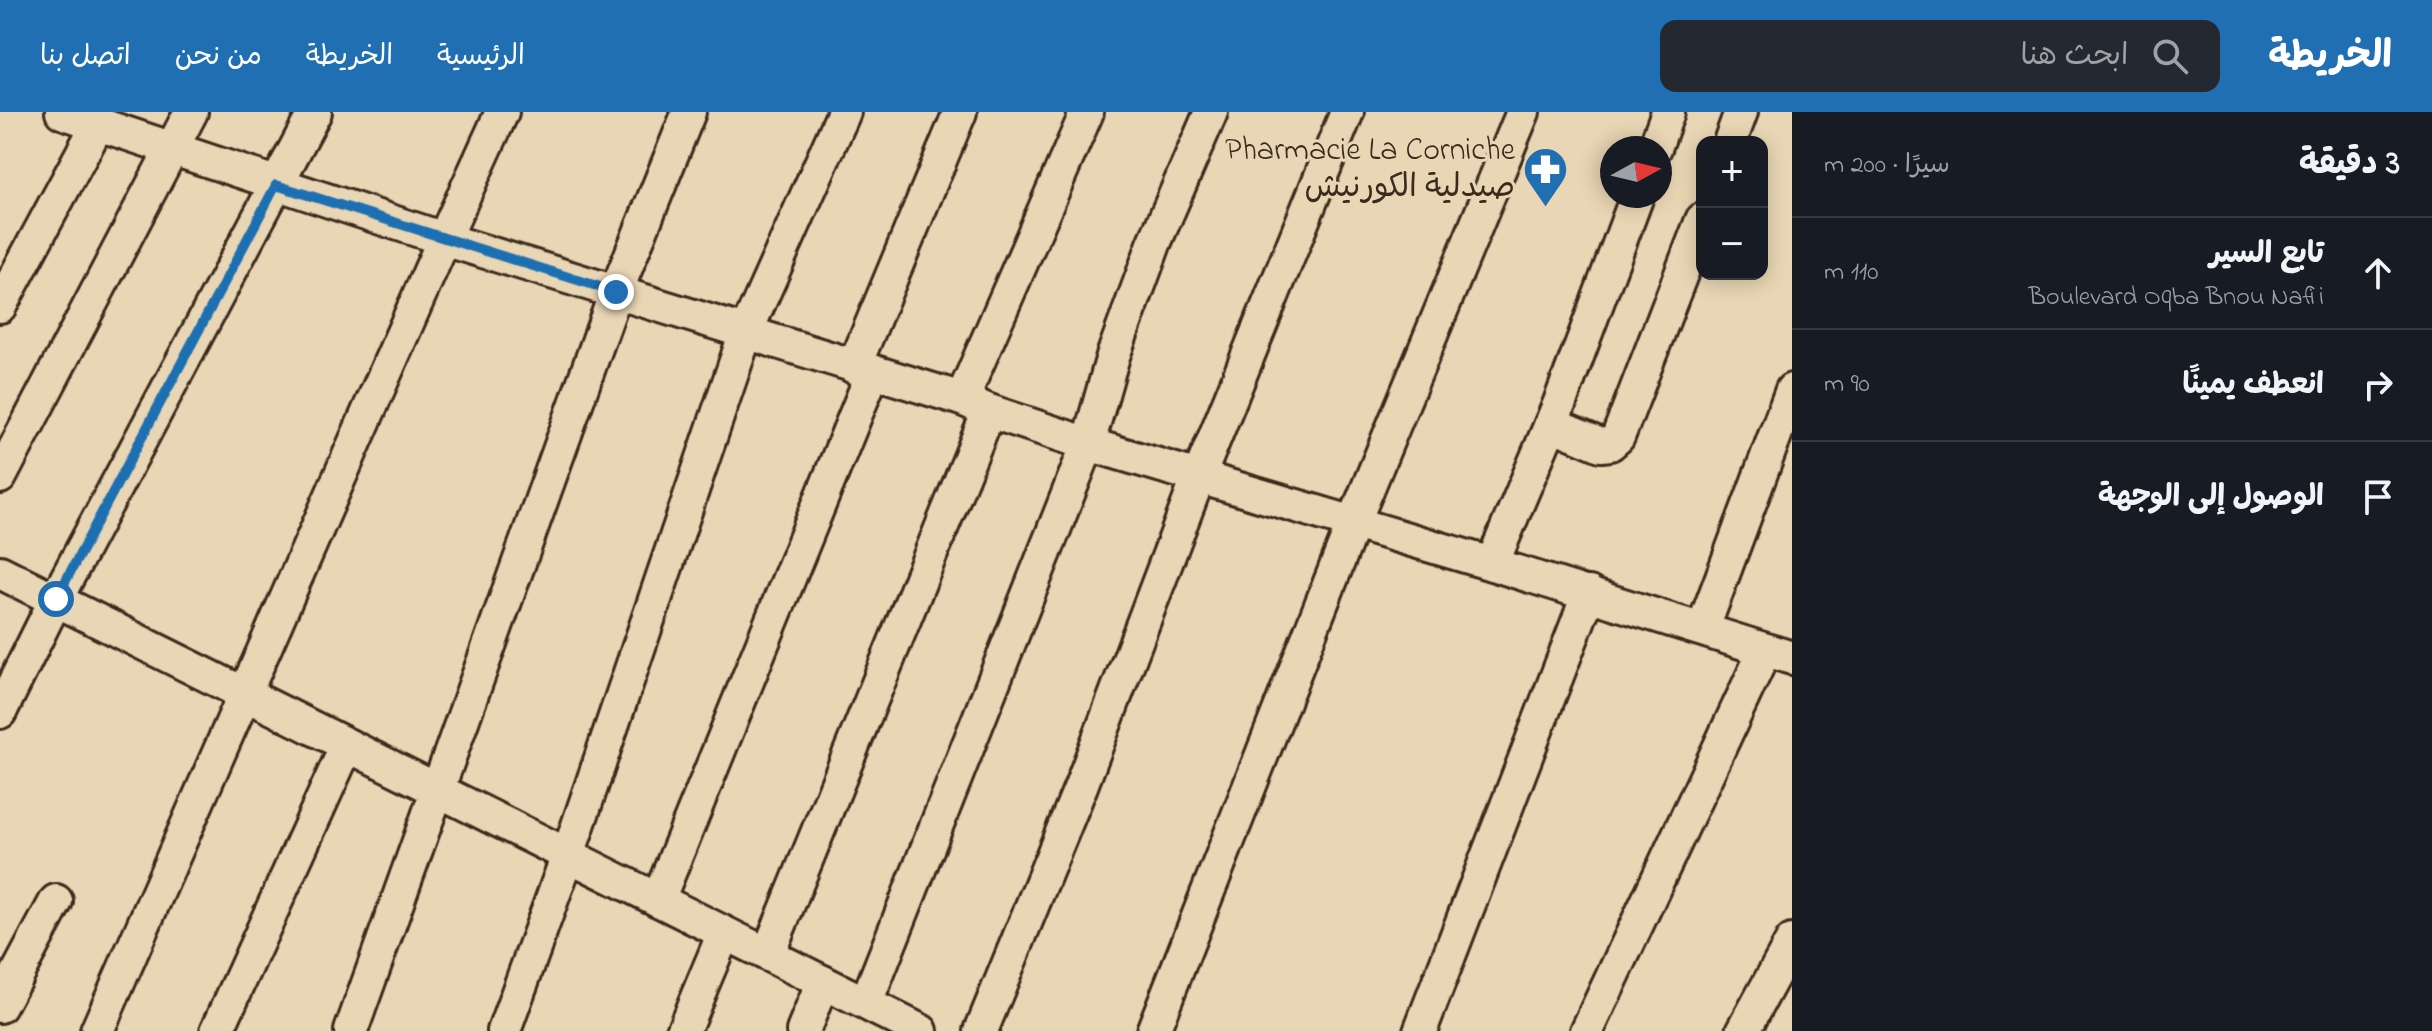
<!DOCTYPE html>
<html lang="ar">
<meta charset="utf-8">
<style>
body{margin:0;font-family:"Indie Flower","Playpen Sans Arabic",sans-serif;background:#242831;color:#f1f3f6;direction:rtl}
.controls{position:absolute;right:24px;top:24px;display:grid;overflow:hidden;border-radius:16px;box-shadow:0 4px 20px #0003}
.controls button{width:72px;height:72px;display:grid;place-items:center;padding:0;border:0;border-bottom:2px solid #363941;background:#171b24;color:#f1f3f6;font:40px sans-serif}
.compass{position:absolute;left:1600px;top:24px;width:72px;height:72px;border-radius:50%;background:#171b24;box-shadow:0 4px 20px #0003;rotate:82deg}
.stop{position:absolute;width:24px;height:24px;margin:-18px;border:6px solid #1f6fb2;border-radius:50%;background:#fff}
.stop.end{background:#1f6fb2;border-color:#fff;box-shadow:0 2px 8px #0008}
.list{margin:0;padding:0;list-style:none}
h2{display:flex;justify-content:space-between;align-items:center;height:104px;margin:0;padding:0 32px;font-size:34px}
h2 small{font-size:26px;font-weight:400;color:#9ea1a6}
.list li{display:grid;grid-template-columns:52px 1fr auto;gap:24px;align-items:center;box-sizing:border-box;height:112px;padding:0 32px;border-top:2px solid #363941}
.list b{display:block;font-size:30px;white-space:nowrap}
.list p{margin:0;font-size:26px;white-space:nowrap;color:#9ea1a6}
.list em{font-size:26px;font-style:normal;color:#9ea1a6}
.icon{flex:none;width:44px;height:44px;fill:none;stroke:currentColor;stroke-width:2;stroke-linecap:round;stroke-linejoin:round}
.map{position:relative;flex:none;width:1792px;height:919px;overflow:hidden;direction:ltr}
header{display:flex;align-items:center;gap:48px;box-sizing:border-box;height:112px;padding:0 40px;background:#1f6fb2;color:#fff}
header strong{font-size:38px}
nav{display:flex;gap:44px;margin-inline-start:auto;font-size:28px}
.search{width:560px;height:72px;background:#242831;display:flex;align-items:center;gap:20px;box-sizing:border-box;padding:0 28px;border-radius:16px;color:#9ea1a6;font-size:30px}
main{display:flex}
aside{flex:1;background:#171b24}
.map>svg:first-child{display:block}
</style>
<header>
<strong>الخريطة</strong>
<div class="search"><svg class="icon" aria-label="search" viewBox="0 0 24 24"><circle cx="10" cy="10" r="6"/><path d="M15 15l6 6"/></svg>ابحث هنا</div>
<nav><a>الرئيسية</a><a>الخريطة</a><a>من نحن</a><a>اتصل بنا</a></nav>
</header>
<main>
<aside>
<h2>3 دقيقة<small>سيرًا · 200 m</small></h2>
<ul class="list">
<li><svg class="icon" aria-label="ahead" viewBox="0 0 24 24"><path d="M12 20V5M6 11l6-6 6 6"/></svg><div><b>تابع السير</b><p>Boulevard Oqba Bnou Nafii</p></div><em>110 m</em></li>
<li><svg class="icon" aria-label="right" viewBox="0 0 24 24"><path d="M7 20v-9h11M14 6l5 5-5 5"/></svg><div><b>انعطف يمينًا</b></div><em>90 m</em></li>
<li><svg class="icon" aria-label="arrive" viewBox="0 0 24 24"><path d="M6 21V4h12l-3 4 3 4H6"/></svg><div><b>الوصول إلى الوجهة</b></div></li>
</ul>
</aside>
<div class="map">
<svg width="1792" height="919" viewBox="0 0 1792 919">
<rect width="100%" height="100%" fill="#e9d6b4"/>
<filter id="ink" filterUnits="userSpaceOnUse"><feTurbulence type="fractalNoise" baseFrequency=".0125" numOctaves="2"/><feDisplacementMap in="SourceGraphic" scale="16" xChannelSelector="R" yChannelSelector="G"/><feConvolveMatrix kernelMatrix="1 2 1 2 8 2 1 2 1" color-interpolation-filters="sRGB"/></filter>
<g filter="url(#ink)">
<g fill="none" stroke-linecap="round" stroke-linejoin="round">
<defs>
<g id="minor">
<path d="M62,0l382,127 518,160 27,12 99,33 404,120 300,94"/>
<path d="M1730,30l11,-30"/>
<path d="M1655,36l13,-36"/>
<path d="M0,194l98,-182"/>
<path d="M854,255l106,-255"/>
<path d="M962,287l125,-287"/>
<path d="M1551,312l50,21 9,-1 8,-7 84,-217"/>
<path d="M0,365l191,-365"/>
<path d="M1492,452l67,-159 78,-209"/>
<path d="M0,460l921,459"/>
<path d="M1703,516l89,-238"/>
<path d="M0,600l56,-113 259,-487"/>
<path d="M658,788l215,-528"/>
<path d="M768,842l221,-543"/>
<path d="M866,891l222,-559 25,-88 41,-112 57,-132"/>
<path d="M0,894l56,-105"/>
<path d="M97,919l347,-792 58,-127"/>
<path d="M217,919l130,-286"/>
<path d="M351,919l265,-739 73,-180"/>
<path d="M504,919l64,-176 178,-523 98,-220"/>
<path d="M683,919l41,-98"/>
<path d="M803,919l20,-49"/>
<path d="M981,919l100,-245 118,-310 148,-364"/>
<path d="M1153,919l200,-507 170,-412"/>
<path d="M1420,919l169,-438"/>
<path d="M1587,919l178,-381"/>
<path d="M1743,919l49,-90"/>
</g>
</defs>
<use href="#minor" stroke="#3b2a1e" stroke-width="38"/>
<use href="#minor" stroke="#e9d6b4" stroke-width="32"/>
</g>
</g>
<g fill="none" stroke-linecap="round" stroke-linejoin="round" filter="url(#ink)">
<path stroke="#1f6fb2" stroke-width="10" d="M56,487l220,-414 340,107"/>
</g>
<defs>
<symbol id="pharmacy-pin" viewBox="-11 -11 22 30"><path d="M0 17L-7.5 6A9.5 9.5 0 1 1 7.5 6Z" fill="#1f6fb2" stroke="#e9d6b4"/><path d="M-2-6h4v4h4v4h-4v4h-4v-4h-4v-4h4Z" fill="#fff"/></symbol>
</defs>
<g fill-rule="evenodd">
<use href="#pharmacy-pin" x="1520" y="32" width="51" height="69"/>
</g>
<g text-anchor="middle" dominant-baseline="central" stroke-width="6" stroke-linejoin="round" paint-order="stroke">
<g font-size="32" fill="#3b2a1e" stroke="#e9d6b4" text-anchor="end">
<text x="1515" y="39">Pharmacie La Corniche<tspan x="1515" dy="37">صيدلية الكورنيش</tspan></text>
</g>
</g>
</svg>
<div class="controls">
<button>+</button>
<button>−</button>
</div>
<svg class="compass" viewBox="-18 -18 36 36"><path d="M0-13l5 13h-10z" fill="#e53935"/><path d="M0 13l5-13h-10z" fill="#9ea1a6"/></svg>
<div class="stop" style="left:56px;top:487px"></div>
<div class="stop end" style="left:616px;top:180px"></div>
</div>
</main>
